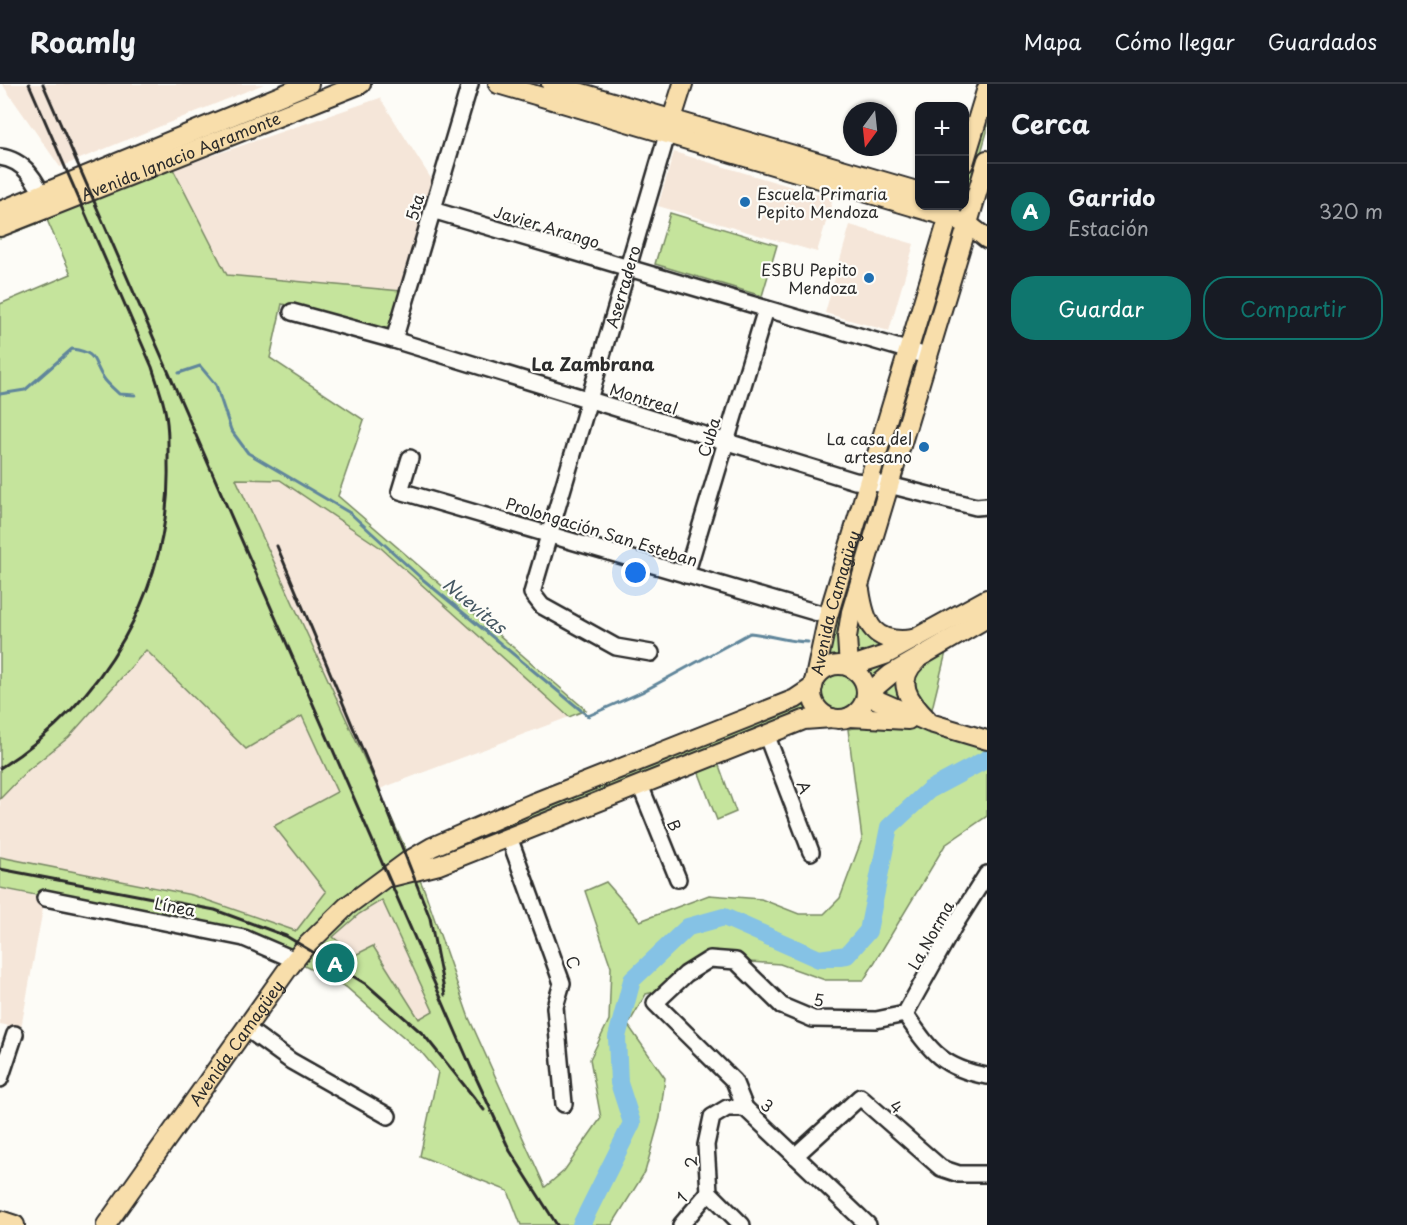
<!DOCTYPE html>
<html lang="es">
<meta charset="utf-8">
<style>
body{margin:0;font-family:"Playpen Sans",sans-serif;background:#20242c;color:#f1f3f6}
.controls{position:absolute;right:18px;top:18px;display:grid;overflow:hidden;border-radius:12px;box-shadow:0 2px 4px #0004}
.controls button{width:54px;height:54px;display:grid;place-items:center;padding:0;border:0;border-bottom:2px solid #363941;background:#171b24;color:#f1f3f6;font:30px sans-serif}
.compass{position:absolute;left:843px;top:18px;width:54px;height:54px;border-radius:50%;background:#171b24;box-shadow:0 2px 4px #0004;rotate:195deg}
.you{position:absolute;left:636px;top:489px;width:21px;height:21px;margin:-15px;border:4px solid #fff;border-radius:50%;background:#1a73e8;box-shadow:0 0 0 9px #1a73e833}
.badge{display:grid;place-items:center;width:39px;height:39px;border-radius:50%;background:#0f766e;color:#fff;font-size:20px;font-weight:700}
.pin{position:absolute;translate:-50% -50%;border:3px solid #fff;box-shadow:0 2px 6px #0006}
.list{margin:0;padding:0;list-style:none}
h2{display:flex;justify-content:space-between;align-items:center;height:78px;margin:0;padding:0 24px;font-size:26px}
h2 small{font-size:20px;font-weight:400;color:#9ea1a6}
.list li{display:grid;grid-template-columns:39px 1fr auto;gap:18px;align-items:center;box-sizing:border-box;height:96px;padding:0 24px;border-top:2px solid #363941}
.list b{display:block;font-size:22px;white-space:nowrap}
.list p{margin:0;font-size:20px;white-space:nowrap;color:#9ea1a6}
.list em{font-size:20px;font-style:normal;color:#9ea1a6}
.actions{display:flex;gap:12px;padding:18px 24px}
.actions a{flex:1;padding:14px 0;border:2px solid #0f766e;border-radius:24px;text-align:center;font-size:21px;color:#0f766e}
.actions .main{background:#0f766e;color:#fff}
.map{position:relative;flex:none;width:987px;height:1141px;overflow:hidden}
header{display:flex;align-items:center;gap:36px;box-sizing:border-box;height:84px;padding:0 30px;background:#171b24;border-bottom:2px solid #363941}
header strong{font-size:28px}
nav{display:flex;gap:33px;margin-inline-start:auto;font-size:21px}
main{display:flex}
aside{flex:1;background:#171b24}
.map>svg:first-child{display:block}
</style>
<header>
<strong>Roamly</strong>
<nav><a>Mapa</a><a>Cómo llegar</a><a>Guardados</a></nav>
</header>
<main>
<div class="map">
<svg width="987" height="1141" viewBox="0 0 987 1141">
<rect width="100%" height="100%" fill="#fdfcf7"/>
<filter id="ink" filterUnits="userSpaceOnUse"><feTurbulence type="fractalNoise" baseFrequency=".0167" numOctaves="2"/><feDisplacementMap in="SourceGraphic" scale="12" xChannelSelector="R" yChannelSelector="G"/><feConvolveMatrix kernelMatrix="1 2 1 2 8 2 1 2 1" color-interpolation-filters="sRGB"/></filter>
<g filter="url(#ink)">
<g fill="#f5e6d9">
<path d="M2,0h262l-204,83z"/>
<path d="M380,14l52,82 -31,111 -174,-16 -54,-106z"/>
<path d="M674,68l159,47 -16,53 -159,-46z"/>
<path d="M850,141l64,19 -25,87 -64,-18z"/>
<path d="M235,395l45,1 101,68 188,169 -192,73z"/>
<path d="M147,565l99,100 55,-34 36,77 -63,34 53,66 -31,39 -104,-36 -192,-38v-58l28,-29 41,-33z"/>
<path d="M0,804l45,10 -24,130 -21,-4z"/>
<path d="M382,816l51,112 -15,7 -45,-72 -18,8 -22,-18 26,-23z"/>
</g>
<g fill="#c5e49c" stroke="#788864" stroke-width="1.5" fill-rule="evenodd">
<path d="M987,23v25l-17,59 -5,-2v-8z"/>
<path d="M173,85l54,106 174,16 -11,41 -108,-28 -12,54 94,62 -26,76 248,214 -17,7 -188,-169 -101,-68 -44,-1 188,410 45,129 76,169 19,-16 37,-53 -11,-59 19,-39 2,-53 -26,-76 21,-9 34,39 69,-26 52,4 38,15h25l16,-16 22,-59 -14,-110c53,-9 92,-4 139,22v65l-42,29 -81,135h-39l-45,-16 -30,-2 -40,-11 -51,40 -13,3 -18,31 37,53 -5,40 -15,54 -33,53h-91l-13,-34 -88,-35 18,-84 -15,-18 -77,-67 -99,-50 -247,-49v-31l192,38 104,36 30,-39 -52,-66 63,-34 -35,-76 -56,33 -100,-99 -77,87 -41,33 -28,29v-495l71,-30 -24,-54 -47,18v-3zM382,816l51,111 -14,8 -46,-73 -18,9 -22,-18 26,-23z"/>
<path d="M670,129l107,32 -15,51 -107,-32z"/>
<path d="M952,150l6,5 -75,239 -5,-5z"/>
<path d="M870,419l5,5 -33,148 -20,3z"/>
<path d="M987,522l-117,74 -6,-12z"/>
<path d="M856,530l38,31 -17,7 -18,2 -4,-8z"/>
<path d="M947,564l-16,65 -18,-13 1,-30z"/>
<circle cx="839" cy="606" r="19"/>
<path d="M901,588l4,32 -29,-9z"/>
<path d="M805,619l2,7 -3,3 -354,141 -2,-10z"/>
<path d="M717,676l19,52 -19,8 -20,-52z"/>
</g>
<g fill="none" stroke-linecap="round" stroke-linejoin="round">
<g stroke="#61869b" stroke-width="3">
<path d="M179,289l21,-7 16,19 15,45 17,23 102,60 70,64 168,139 54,-24 108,-59c20,2 38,9 58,9"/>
<path d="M0,310l25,-4 47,-41c28,4 19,13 33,31 4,5 9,9 14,14l16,1"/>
</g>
<path stroke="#85c2e5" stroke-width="18" d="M581,1141l51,-102 -13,-40 -2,-46 15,-57 56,-53 36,-10 95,42 28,-4 21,-24 21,-104 40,-37 58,-31"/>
<defs>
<g id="minor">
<path d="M0,73c25,3 37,25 46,46"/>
<path d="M432,126l488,144"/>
<path d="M292,228l102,28 461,141 34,4 87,22 11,-1"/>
<path d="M394,256l76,-256"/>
<path d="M410,374l-10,33 428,125"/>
<path d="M686,491l80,-266"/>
<path id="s1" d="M651,569l-35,-6 -74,-41 -10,-13 135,-458"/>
<path d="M766,650l45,118"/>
<path d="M640,701l38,94"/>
<path d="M509,753l53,146 -7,24 9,97"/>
<path d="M45,814l199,40 51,22"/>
<path d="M905,930l49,-88 33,-52"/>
<path d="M905,930c25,36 36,54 82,62"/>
<path d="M246,944l45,33 97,55"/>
<path d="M0,995l15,-45"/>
<path d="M795,1072l65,-59 81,71 18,6h28"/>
<path d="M681,1141l28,-33"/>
<path d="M742,1141l-33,-33 -3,-47 6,-28 15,-9h18"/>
<path d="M868,1141l-123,-117 -11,-27 -79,-78 31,-29 24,-15 26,2 46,45 31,13 63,1 29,-6"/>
</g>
<g id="major">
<path d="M498,0l444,131 26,9 19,15"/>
<path d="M551,0l369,108"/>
<path d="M669,44l14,-44"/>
<path d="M987,76l-136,452 -4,25 2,30 36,-12 102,-56"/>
<path d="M964,79l23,-75"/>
<path d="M0,127l309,-127"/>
<path id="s2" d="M0,143l361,-143"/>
<path d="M860,506c5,34 13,55 54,49"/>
<path d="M987,534l-96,56 -25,21 64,28 57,17"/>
<path d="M917,576c-23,21 -8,41 10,59"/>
<circle cx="839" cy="608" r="27"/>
<path d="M850,633l58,3"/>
<path d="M391,793l48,-12 365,-145 28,-2"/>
<path d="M0,1136l15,5"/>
<path id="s3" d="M106,1141l181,-255 18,-23 42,-41 61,-45 24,-14 101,-44 262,-104 18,-12 15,-71 124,-410"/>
</g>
</defs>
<use href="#minor" stroke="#2b2b2b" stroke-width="20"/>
<use href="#major" stroke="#2b2b2b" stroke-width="22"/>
<use href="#minor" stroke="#fdfcf7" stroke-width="15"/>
<use href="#major" stroke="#f8deab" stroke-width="18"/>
<g stroke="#2b2b2b" stroke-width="3">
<path d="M43,0l428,983 39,84 47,74"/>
<path d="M277,462l102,243 51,129 15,77"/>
<path d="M0,684c104,-66 171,-179 168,-303 0,-20 1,-40 -4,-59 -3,-13 -8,-26 -12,-39l-123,-283"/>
<path d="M0,785l215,41 71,26 80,48 58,51 60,75"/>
</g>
</g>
</g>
<g fill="#1f6fb2" stroke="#fdfcf7" stroke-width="2">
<circle cx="745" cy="118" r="6"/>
<circle cx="869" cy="194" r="6"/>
<circle cx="924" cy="363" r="6"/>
</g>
<g text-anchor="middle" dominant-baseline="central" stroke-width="4.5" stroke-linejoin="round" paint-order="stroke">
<g font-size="16" fill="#2b2b2b" stroke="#fdfcf7">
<text stroke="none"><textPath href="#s2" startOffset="194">Avenida Ignacio Agramonte</textPath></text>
<text transform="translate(414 123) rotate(-74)">5ta</text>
<text transform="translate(547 142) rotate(17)">Javier Arango</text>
<text stroke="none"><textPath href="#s1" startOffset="456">Aserradero</textPath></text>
<text transform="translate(644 314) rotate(17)">Montreal</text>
<text transform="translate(708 353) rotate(-73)">Cuba</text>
<text transform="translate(602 447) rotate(17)">Prolongación San Esteban</text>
<text stroke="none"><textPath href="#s3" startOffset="1005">Avenida Camagüey</textPath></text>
<text transform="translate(805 703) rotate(69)">A</text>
<text transform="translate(675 741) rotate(68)">B</text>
<text transform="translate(175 822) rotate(11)">Línea</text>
<text transform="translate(930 851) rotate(-61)">La Norma</text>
<text transform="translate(574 878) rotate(71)">C</text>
<text transform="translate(819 915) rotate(10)">5</text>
<text stroke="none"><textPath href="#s3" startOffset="224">Avenida Camagüey</textPath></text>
<text transform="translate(768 1021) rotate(44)">3</text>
<text transform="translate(897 1022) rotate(43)">4</text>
<text transform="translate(690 1078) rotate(-95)">2</text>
<text transform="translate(681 1113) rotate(-49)">1</text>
</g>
<g font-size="16" fill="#2b2b2b" stroke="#fdfcf7" text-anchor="end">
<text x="757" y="109" text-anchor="start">Escuela Primaria<tspan x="757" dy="18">Pepito Mendoza</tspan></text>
<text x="857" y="185">ESBU Pepito<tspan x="857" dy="18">Mendoza</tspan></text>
<text x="912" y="354">La casa del<tspan x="912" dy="18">artesano</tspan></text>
</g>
<g font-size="18" font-weight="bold" fill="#2b2b2b" stroke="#fdfcf7">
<text x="593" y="279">La Zambrana</text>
</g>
<g font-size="18" font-style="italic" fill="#465863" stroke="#fdfcf7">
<text transform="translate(475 521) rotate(40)">Nuevitas</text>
</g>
</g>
</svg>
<div class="controls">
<button>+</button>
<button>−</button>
</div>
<svg class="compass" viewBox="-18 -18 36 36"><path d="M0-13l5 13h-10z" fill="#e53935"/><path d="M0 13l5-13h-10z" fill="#9ea1a6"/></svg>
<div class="you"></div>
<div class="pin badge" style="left:335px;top:879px">A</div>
</div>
<aside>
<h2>Cerca<small></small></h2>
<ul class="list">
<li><span class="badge">A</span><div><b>Garrido</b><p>Estación</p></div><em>320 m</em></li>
</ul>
<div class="actions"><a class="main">Guardar</a><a>Compartir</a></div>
</aside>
</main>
